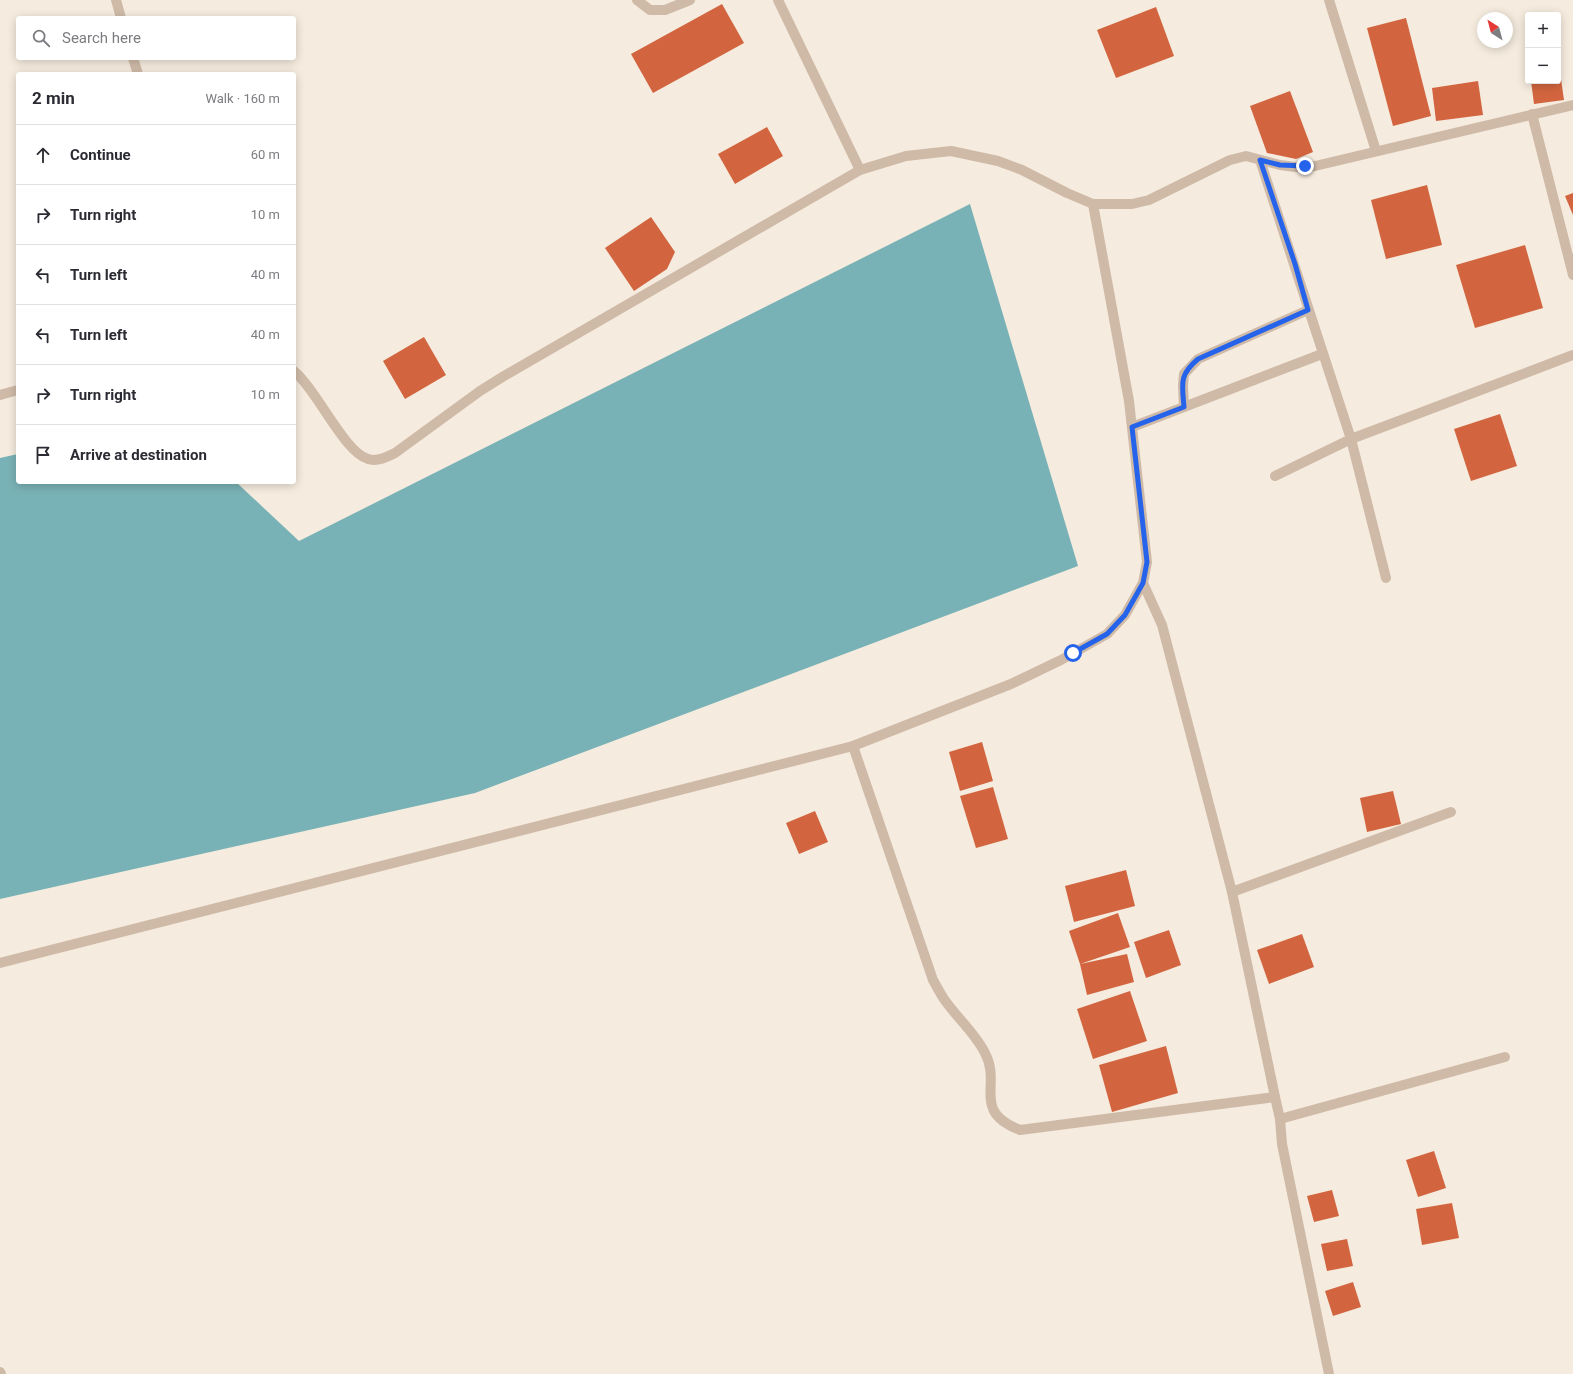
<!DOCTYPE html>
<meta charset="utf-8">
<style>
body{margin:0;font-family:Roboto,sans-serif;background:#f2f2f3;color:#2b2b33}
.controls{position:absolute;right:12px;top:12px;display:grid;overflow:hidden;border-radius:4px;box-shadow:0 2px 10px #0003}
.controls button{width:36px;height:36px;display:grid;place-items:center;padding:0;border:0;border-bottom:1px solid #e1e1e2;background:#fff;color:#2b2b33;font:20px sans-serif}
.compass{position:absolute;left:1477px;top:12px;width:36px;height:36px;border-radius:50%;background:#fff;box-shadow:0 2px 10px #0003;rotate:324deg}
.stop{position:absolute;width:12px;height:12px;margin:-9px;border:3px solid #2563eb;border-radius:50%;background:#fff}
.stop.end{background:#2563eb;border-color:#fff;box-shadow:0 1px 4px #0008}
.list{margin:0;padding:0;list-style:none}
h2{display:flex;justify-content:space-between;align-items:center;height:52px;margin:0;padding:0 16px;font-size:17px}
h2 small{font-size:13px;font-weight:400;color:#7c7c81}
.list li{display:grid;grid-template-columns:26px 1fr auto;gap:12px;align-items:center;box-sizing:border-box;height:60px;padding:0 16px;border-top:1px solid #e1e1e2}
.list b{display:block;font-size:15px;white-space:nowrap}
.list em{font-size:13px;font-style:normal;color:#7c7c81}
.icon{flex:none;width:22px;height:22px;fill:none;stroke:currentColor;stroke-width:2;stroke-linecap:round;stroke-linejoin:round}
.map{position:relative;flex:none;width:1573px;height:1374px;overflow:hidden}
.search{position:absolute;background:#fff;box-shadow:0 2px 10px #0003;left:16px;top:16px;width:280px;height:44px;display:flex;align-items:center;gap:10px;box-sizing:border-box;padding:0 14px;border-radius:4px;color:#7c7c81;font-size:15px}
.panel{position:absolute;background:#fff;box-shadow:0 2px 10px #0003;left:16px;top:72px;width:280px;height:412px;border-radius:4px}
.map>svg:first-child{display:block}
</style>
<div class="map">
<svg width="1573" height="1374" viewBox="0 0 1573 1374">
<rect width="100%" height="100%" fill="#f5ebde"/>
<path fill="#79b2b6" d="M970,204l108,362 -603,227 -475,106v-441l18,-4v28h218l63,59z"/>
<g fill="#d2653f">
<path d="M722,4l22,39 -91,50 -22,-39z"/>
<path d="M1156,7l18,49 -58,22 -19,-48z"/>
<path d="M1406,18l25,98 -38,10 -26,-98z"/>
<path d="M1558,58l6,42 -30,4 -3,-23h27z"/>
<path d="M1478,81l5,34 -47,6 -4,-33z"/>
<path d="M1290,91l23,61 -17,7 -29,-6 -17,-47z"/>
<path d="M767,127l16,29 -48,28 -17,-30z"/>
<path d="M1427,185l15,60 -56,14 -15,-59z"/>
<path d="M1573,193v22l-8,-19z"/>
<path d="M651,217l24,35 -8,17 -33,22 -29,-43z"/>
<path d="M1525,245l18,63 -68,20 -19,-63z"/>
<path d="M424,337l22,38 -41,24 -22,-38z"/>
<path d="M1500,414l17,52 -46,15 -17,-52z"/>
<path d="M982,742l11,39 -33,10 -11,-39z"/>
<path d="M993,787l15,52 -32,9 -16,-52z"/>
<path d="M1393,791l8,33 -34,8 -7,-34z"/>
<path d="M815,811l13,31 -29,12 -13,-31z"/>
<path d="M1126,870l9,36 -61,16 -9,-36z"/>
<path d="M1118,913l12,34 -50,17 47,-10 7,28 -47,13 -7,-31 -11,-33z"/>
<path d="M1169,930l12,35 -35,13 -12,-36z"/>
<path d="M1302,934l12,33 -45,17 -12,-34z"/>
<path d="M1130,991l17,50 -54,18 -16,-50z"/>
<path d="M1166,1046l12,47 -66,19 -13,-47z"/>
<path d="M1434,1151l12,37 -28,9 -12,-37z"/>
<path d="M1332,1190l7,26 -25,6 -7,-26z"/>
<path d="M1452,1203l7,35 -37,7 -6,-36z"/>
<path d="M1347,1239l6,27 -26,5 -6,-27z"/>
<path d="M1353,1282l8,25 -28,9 -8,-25z"/>
</g>
<g fill="none" stroke-linecap="round" stroke-linejoin="round">
<g stroke="#cfbaa8" stroke-width="10">
<path d="M116,0l5,18"/>
<path d="M637,0l13,10h15l25,-10"/>
<path d="M778,0l82,170"/>
<path d="M1329,0l47,151"/>
<path d="M133,58l5,16"/>
<path d="M1532,114l41,161"/>
<path d="M1260,160l91,279 35,139"/>
<path d="M294,371c23,19 50,81 74,88 9,3 19,-2 27,-6l85,-62 24,-15 356,-206 46,-14 45,-5 47,10 24,9 45,23 26,11h39l17,-4 81,-40 16,-4 34,9 15,2 20,-1 258,-61"/>
<path d="M0,395l18,-5"/>
<path d="M1184,407l-1,-22 1,-11 14,-15 110,-49"/>
<path d="M1132,427l190,-73"/>
<path d="M1275,476l76,-37 222,-84"/>
<path d="M1143,583l19,42 70,267 43,205 5,22 2,25 47,230"/>
<path d="M853,746l80,234c4,7 7,13 11,19 13,19 31,34 41,54 17,32 -14,58 35,77l255,-33"/>
<path d="M1232,892l219,-80"/>
<path d="M0,963l853,-217 158,-62 50,-24 46,-26 18,-19 18,-32 4,-21 -18,-161 -36,-197"/>
<path d="M1280,1119l225,-62"/>
<path d="M0,1372l1,2"/>
</g>
</g>
<g fill="none" stroke-linecap="round" stroke-linejoin="round">
<path stroke="#2563eb" stroke-width="5" d="M1073,653l34,-19 18,-19 18,-32 4,-21 -15,-135 52,-20c-2,-24 -5,-32 14,-48l110,-49 -13,-46 -35,-104 20,5 25,1"/>
</g>
</svg>
<div class="controls">
<button>+</button>
<button>−</button>
</div>
<svg class="compass" viewBox="-18 -18 36 36"><path d="M0-13l5 13h-10z" fill="#e53935"/><path d="M0 13l5-13h-10z" fill="#7c7c81"/></svg>
<div class="stop" style="left:1073px;top:653px"></div>
<div class="stop end" style="left:1305px;top:166px"></div>
<div class="search"><svg class="icon" aria-label="search" viewBox="0 0 24 24"><circle cx="10" cy="10" r="6"/><path d="M15 15l6 6"/></svg>Search here</div>
<section class="panel">
<h2>2 min<small>Walk · 160 m</small></h2>
<ul class="list">
<li><svg class="icon" aria-label="ahead" viewBox="0 0 24 24"><path d="M12 20V5M6 11l6-6 6 6"/></svg><div><b>Continue</b></div><em>60 m</em></li>
<li><svg class="icon" aria-label="right" viewBox="0 0 24 24"><path d="M7 20v-9h11M14 6l5 5-5 5"/></svg><div><b>Turn right</b></div><em>10 m</em></li>
<li><svg class="icon" aria-label="left" viewBox="0 0 24 24"><path d="M17 20v-9H6M10 6l-5 5 5 5"/></svg><div><b>Turn left</b></div><em>40 m</em></li>
<li><svg class="icon" aria-label="left" viewBox="0 0 24 24"><path d="M17 20v-9H6M10 6l-5 5 5 5"/></svg><div><b>Turn left</b></div><em>40 m</em></li>
<li><svg class="icon" aria-label="right" viewBox="0 0 24 24"><path d="M7 20v-9h11M14 6l5 5-5 5"/></svg><div><b>Turn right</b></div><em>10 m</em></li>
<li><svg class="icon" aria-label="arrive" viewBox="0 0 24 24"><path d="M6 21V4h12l-3 4 3 4H6"/></svg><div><b>Arrive at destination</b></div></li>
</ul>
</section>
</div>
